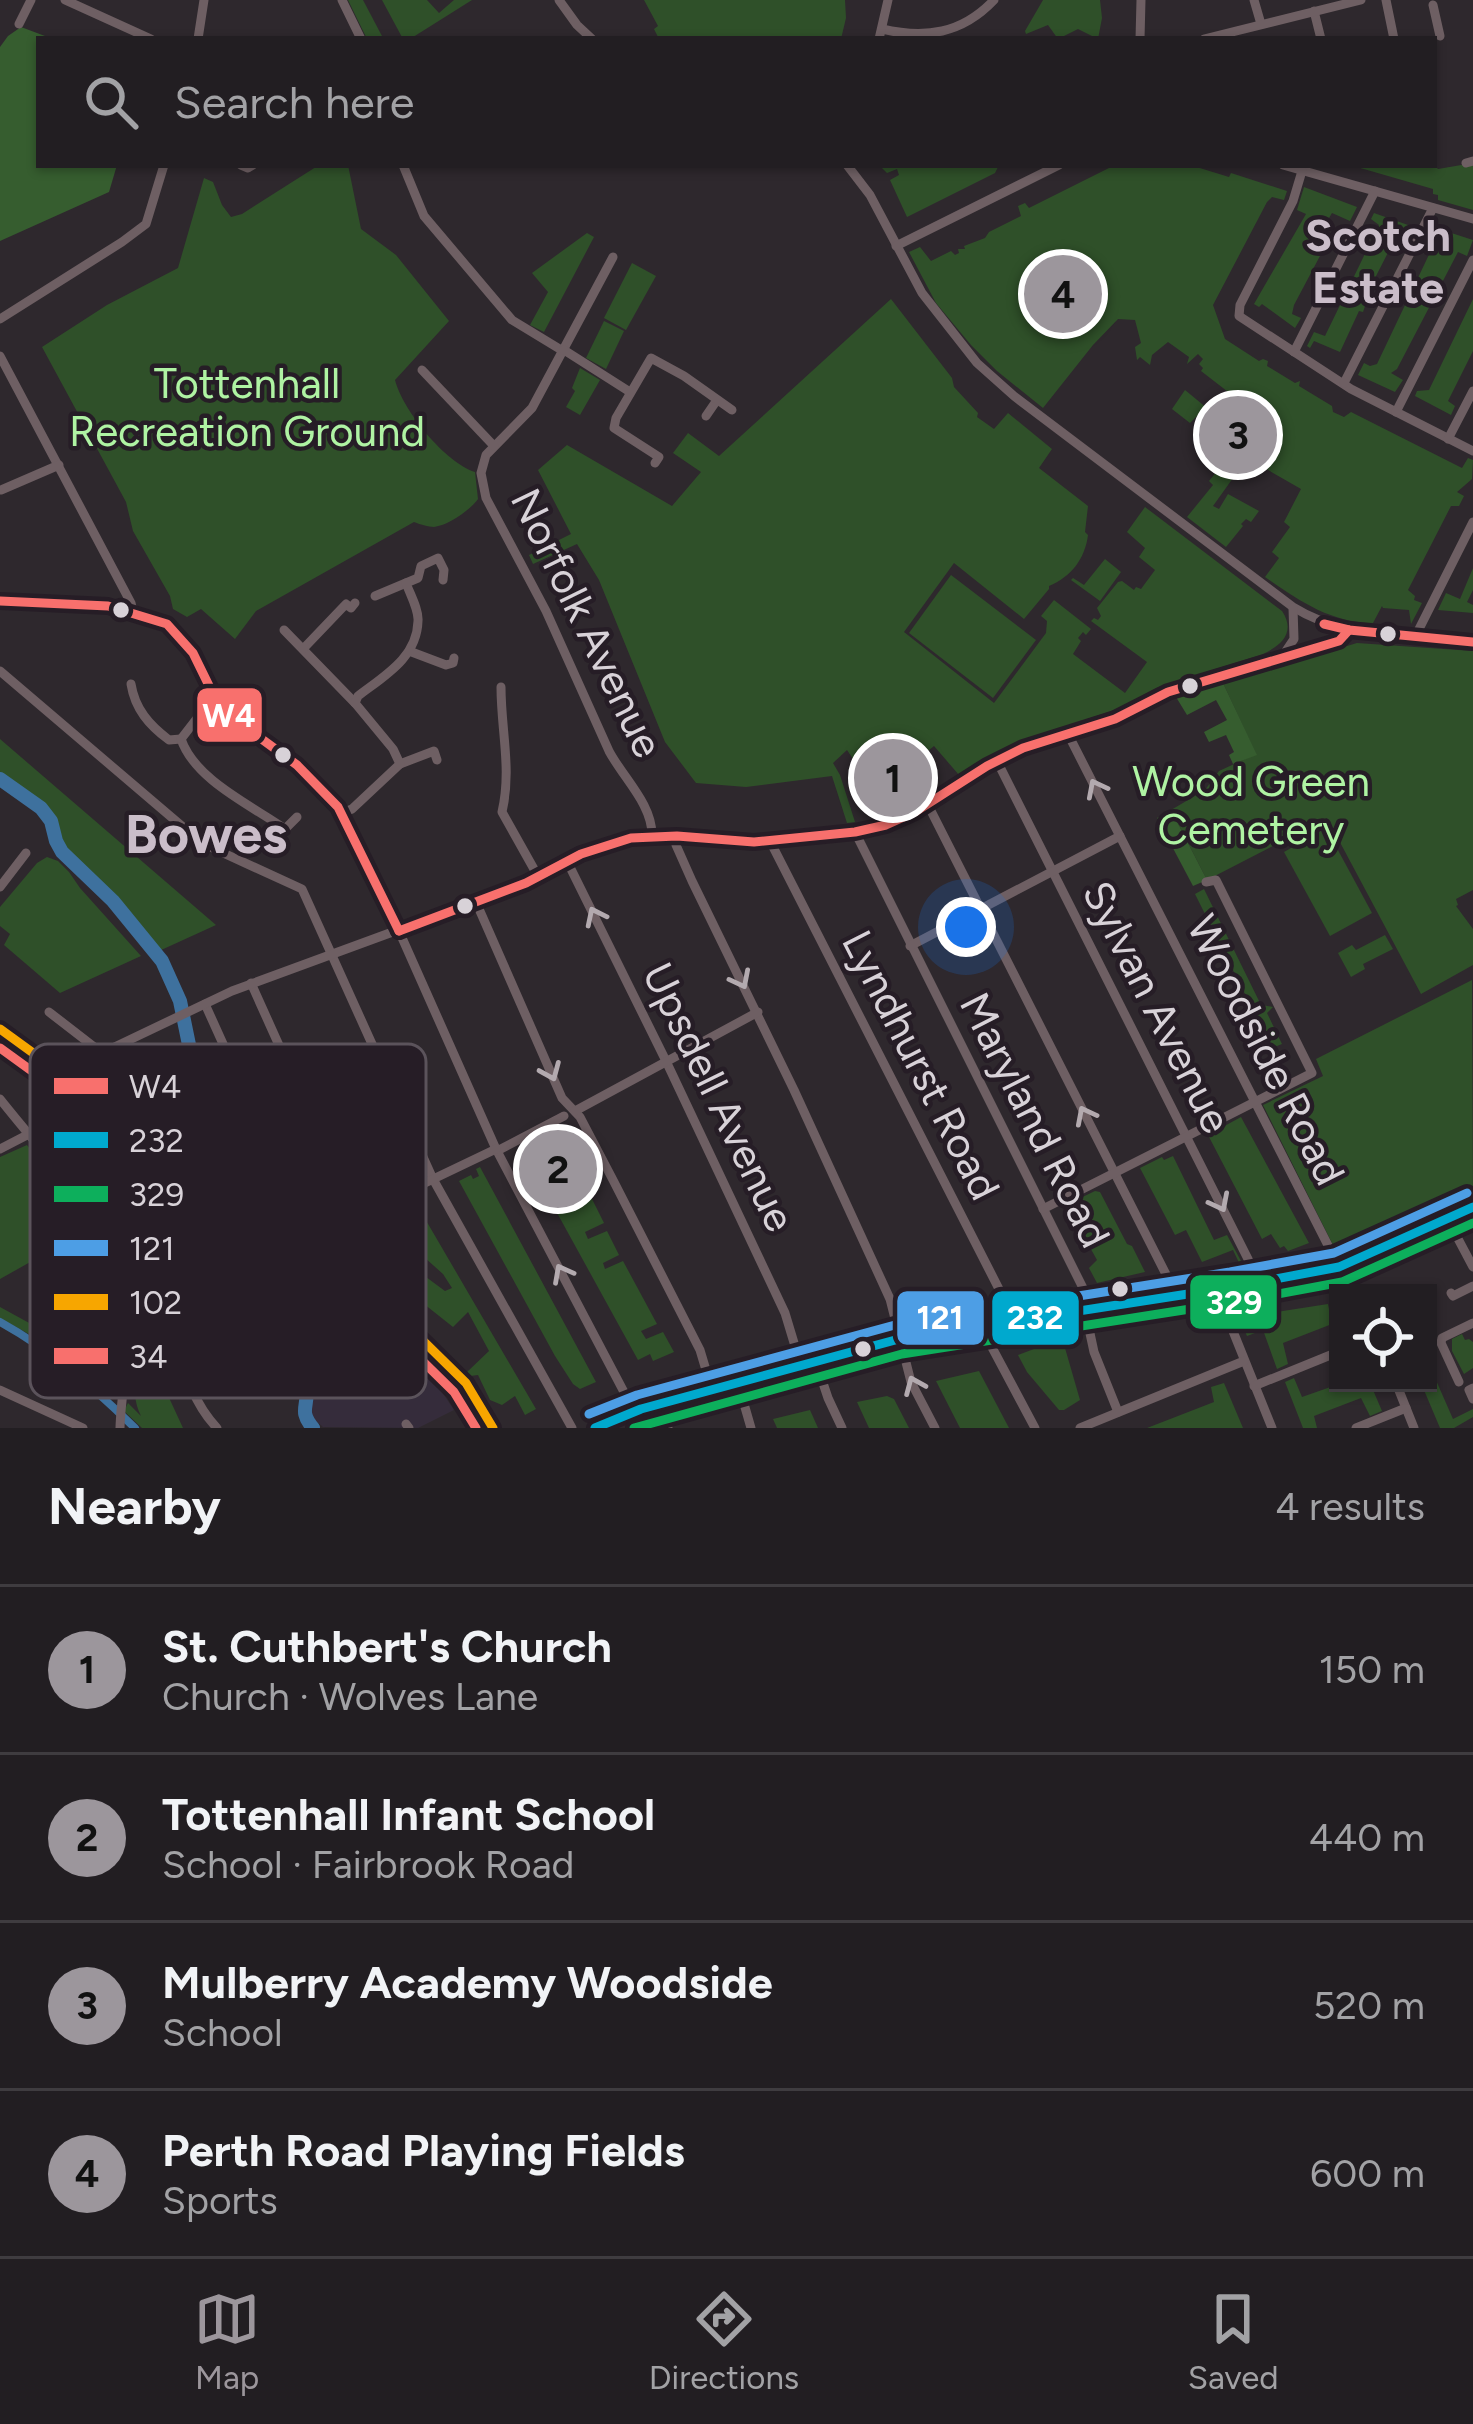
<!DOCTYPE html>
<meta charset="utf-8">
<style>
body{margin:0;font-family:Figtree,sans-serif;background:#2e2b2f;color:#f1f3f6}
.controls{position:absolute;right:36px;bottom:36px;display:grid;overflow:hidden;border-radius:0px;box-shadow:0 3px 9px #0004}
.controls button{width:108px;height:108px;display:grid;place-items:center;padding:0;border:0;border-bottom:3px solid #3f3c40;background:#221e22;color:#f1f3f6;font:60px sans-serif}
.you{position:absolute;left:966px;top:927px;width:42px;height:42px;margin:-30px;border:9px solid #fff;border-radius:50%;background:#1a73e8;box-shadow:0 0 0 18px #1a73e833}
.badge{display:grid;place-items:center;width:78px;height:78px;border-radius:50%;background:#9c969c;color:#111;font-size:39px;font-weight:700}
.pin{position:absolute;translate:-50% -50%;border:6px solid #fff;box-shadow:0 3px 12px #0006}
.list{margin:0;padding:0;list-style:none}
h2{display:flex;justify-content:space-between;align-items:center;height:156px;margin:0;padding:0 48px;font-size:51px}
h2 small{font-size:39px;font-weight:400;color:#a2a2a5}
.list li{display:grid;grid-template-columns:78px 1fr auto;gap:36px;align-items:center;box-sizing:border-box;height:168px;padding:0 48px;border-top:3px solid #3f3c40}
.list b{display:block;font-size:45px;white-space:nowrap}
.list p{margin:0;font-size:39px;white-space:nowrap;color:#a2a2a5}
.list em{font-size:39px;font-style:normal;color:#a2a2a5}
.icon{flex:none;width:66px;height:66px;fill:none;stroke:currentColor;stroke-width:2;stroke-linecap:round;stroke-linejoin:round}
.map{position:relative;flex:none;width:1473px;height:1428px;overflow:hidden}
.search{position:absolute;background:#221e22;box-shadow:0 3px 9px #0004;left:36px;right:36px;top:36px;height:132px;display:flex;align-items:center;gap:30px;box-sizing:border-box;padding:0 42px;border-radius:0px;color:#a2a2a5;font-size:45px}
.sheet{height:828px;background:#221e22}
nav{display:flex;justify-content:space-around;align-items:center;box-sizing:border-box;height:168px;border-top:3px solid #3f3c40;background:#221e22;font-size:33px;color:#a2a2a5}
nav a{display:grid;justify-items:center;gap:6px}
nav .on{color:#9c969c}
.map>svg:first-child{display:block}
</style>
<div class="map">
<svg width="1473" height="1428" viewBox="0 0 1473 1428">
<rect width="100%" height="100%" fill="#2e282d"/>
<path fill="#352c3b" d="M394,1345l48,47 12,18 -36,18 -95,-1 -8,-7 -7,-13 5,-31 5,-8 44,19z"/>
<g fill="#2f5029">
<path d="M348,0h15l20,38 -16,1z"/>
<path d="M382,0h45l12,13 15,-13h18l-62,39h-7z"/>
<path d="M644,0h201l1,18 -5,21h-182l-5,-10 4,-3z"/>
<path d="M1043,0h57l2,18 -4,21 -20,-10 -20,10 -10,-14 -22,9 -1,-3z"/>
<path d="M1473,163v47l-35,-10v-5l-5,-1v-5l-83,-24h84l4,4z"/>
<path d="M319,165h29l13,64 35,26 53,66 -54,59c8,31 50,82 80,92l3,27c-8,11 -29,26 -44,28 -5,0 -15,-3 -20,-5l-158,89 -21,28 -34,-30 -14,8 -14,-8 -3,-13 -37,-65 -7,-29 -84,-155 65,-42 71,-37 26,-90 9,4 9,23 9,12 11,-3z"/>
<path d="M879,165h120l-4,8 -88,44 -17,-37 9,-5 -2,-6 -10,4z"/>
<path d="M1115,165h75l39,12 2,-4 56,18 -3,9 -12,-3 -5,5 -54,103 12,34 34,22 4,-2 5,2 -1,5 28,17 5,-2 -1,5 33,20 1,6 11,5 7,-5 111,56 6,-10 5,2 -1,19 -15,13 7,4 -5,10h-8l-43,84 7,6 -1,4 8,3 -11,21 -2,-14 -26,-2 -1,-2 -9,17c-44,-1 -73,-22 -108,-46l14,-19 -7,-6 18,-25 -6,-5 17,-33 -66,-38c3,-15 12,-26 19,-39l-53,-41 2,-3 -4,-4 4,-5 -5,-5 -11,10 2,-7 -21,-15 -16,13 -2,10 -10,-8 -3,3 -2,-13 6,-4 -6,-23 -17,-1 -25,26 -50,63 -46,-37 -26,-26 -35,-42 -27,-51 11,-5 11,14 20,-10 4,4 4,-2 -1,-4h7l-1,-3 21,-8 4,-6 32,-16 -3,-10 7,-3 4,5z"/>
<path d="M1304,187l53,20 -7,14 -18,-8 -6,10 7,5 -4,2v9l-35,66 -2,9 9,4 -6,10 -33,-24 -3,3 -5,-3 52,-90 -9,-4z"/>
<path d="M1374,213l34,12 -4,9 -6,-1 -24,47 -11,32 -4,-1 -19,41 -26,-11 -4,7 -3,-2 7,-14 11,4 54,-111 -8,-6z"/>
<path d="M1439,229l34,11 -6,16 -9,-4 -61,117 -6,4 12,7 -8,12 -37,-17 6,-12 6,3 7,-2 58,-122 -8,-5 3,-6z"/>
<path d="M587,233l7,4 -50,95 -14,-7 18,-33 -16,-19z"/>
<path d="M632,263l24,13 -30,54 -22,-12z"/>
<path d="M891,299l61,79 2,9 24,26 -1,4 17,12 14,-16 44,36 -13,19 49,38 -3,26 3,3c-3,24 -17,42 -39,51v3l-25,30 -70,-56 -50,69 90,71 52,-70 1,-12 -6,-5 13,-16 37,29 -5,6 -3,-3 -5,6 3,3 -8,13 52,39 22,-31 -56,-41 3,-3 4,2 3,-4 -4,-8 21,-26 4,-1 12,9 2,-3 5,2 14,-19 -16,-13 6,-9 -18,-16 18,-25 137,104c14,21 0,34 -19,43l-107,34 -36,20 -103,35 -58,32 -25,-29 -24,20 23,26 -15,8 -16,-27 5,-4 -16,-18 -4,2 -10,-11 -13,15 -4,-4 -7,6 -6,-9 -14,13 7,12 15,47 -8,1 -15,-47 -86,11 -50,-4 -31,-41 -66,-162 -22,-36 -44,20 -4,-9 42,-21 -33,-64 29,-25 105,61 29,-34 -28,-19 15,-20 31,23z"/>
<path d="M1473,299v52l-25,50 7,5 -4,9 -36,-19 2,-5 12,-1z"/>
<path d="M604,321l20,10 -18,38 -20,-11z"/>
<path d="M580,368l20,12 -20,35 -14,-8 9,-16 -3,-3z"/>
<path d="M1185,390l51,42 -8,10 -30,-27 -8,8 -18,-14z"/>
<path d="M1230,455l13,9 -30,42 6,3 9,-15 31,17 -8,11 -5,-3 -5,5 2,2 -17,21 -39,-30 26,-32 -4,-4z"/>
<path d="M1105,559l16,13 -21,29 -29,-21 2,-2 11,7z"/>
<path d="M1473,568v22l-6,12 6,3v8l-35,-3 8,-17 14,6z"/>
<path d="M951,575l85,65 -43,58 -84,-65z"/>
<path d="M1357,643l116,8v239l-17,9 2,6 -2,1 17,23v36l-52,29 -94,-176 -120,62 -36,-70 34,-20 14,-19 37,-17 -33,-71z"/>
<path d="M0,739l216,186 -57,26 -42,-51 -56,-54 -12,-34 -24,-21 -25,-15z"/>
<path d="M879,756l3,8 -7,6 23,32 -13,-5 17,12 -15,6 -25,-47 5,1z"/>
<path d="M1326,828l46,85 -42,23 -46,-84z"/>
<path d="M47,857l11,4 11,11 11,16 61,68 -81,37 -56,-48 6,-11 -10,-8v-19l37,-44z"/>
<path d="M1204,889l57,116 12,2 -6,6 15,31 -10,4 -77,-154z"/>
<path d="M1385,935l8,14 -30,15 2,5 -14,8 -13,-24 14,-8 4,5z"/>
<path d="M1472,980l1,220 -133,59 -77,-154 60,-29 -7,-17z"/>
<path d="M1241,1117l68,126 -21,8 -4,-5 -4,2 -9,-14 -9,5 -54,-104z"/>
<path d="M27,1145l47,62 28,49 -30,16 -15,-25 -57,32v-122z"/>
<path d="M1173,1156l41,84 13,-5 21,39 -10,2 -3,-5 6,-4 -8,-17 -31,12 -16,-32 -11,5 -35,-67 22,-11 2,3z"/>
<path d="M480,1167l116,215 -16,7 -7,-5 -18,-28 -96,-175 12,-6 2,4 6,-3 -3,-7z"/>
<path d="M1095,1191l5,1 27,52 5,2 13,26 -48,11 -8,-15 8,-8 -20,-36 -5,-1 -6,-18z"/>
<path d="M589,1193l15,30 -19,9 3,7 19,-8 12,24 -16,8 2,6 18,-8 34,63 -16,7 5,8 17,-7 11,20 -21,9 -3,-7 -12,6 -82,-149z"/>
<path d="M424,1217l112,192 -11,6 -10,-19 -13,9 -12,-5 -12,-25 -8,1 -3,-4 22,-21 -21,-39 -15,15 -92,-73 12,-16 72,53 7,-3 -9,-14 -28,-25 -10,-20z"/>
<path d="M1328,1304l3,16 7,-1v13l-6,-8 -49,19 5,21 -11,5 -14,-39 -16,6 -8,-18z"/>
<path d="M0,1307l42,23 59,48 19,-13 -5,34 -70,-56 -45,-25z"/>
<path d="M151,1321l8,55 24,52h-41l-18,-17 4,-8 13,13c-14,-27 -1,-64 4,-93z"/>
<path d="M1462,1334l3,6 4,-1 4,3v26l-9,6 -12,-23v-12z"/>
<path d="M1042,1346l23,2 15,52 -16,10h-5l-32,-38 -9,-17z"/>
<path d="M1428,1362l25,57 20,-10v8l-19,11h-14l-19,-45h7z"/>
<path d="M979,1371l30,57h-49l-24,-47z"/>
<path d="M1294,1378l8,19 40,-14h28l12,28 -12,5 -9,-18 -47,18 3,12h-14l-18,-46z"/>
<path d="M1224,1383l19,45h-96l67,-26 -3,-15z"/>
<path d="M887,1396l7,3 15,29h-40l-12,-26z"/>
<path d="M810,1410l8,18h-41l-4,-9z"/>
</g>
<g fill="#365d2f">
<path d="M21,27l32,12h-14v126h78l-8,27 -109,49v-194l8,-11z"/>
<path d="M1223,683l34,72 -24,9 -4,-9 5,-3 -8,-17 -17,7 -5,-10 23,-12 -11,-20 -29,15 -11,-18z"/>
<path d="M1171,810l36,70 -14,6 -36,-68z"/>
</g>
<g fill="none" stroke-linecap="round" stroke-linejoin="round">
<path stroke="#3e719e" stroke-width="8" d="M0,1322c51,28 94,66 135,106"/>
<g stroke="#3e719e" stroke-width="14">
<path d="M0,779l41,29 10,13 5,20 6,11 51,49 49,60 18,40 14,68 14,30 10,13 129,99 7,18 -15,32"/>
<path d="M313,1428c-15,-18 -4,-21 -7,-39 -3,-16 -22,-29 -32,-41l3,-9 39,-49"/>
</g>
<g stroke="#6e5f63" stroke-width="9">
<path d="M65,0l86,39"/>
<path d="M342,0l19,39"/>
<path d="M559,0l18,25 15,14"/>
<path d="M1254,0l7,24"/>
<path d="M1386,0l8,39"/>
<path d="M1433,5l7,31"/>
<path d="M1314,11l7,28"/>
<path d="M19,24l12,-24"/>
<path d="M882,29c43,10 80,5 112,-29"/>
<path d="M198,39l6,-39"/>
<path d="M879,39l9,-39"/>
<path d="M1140,39l1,-39"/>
<path d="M1204,39l157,-39"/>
<path d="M1466,163l7,-2"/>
<path d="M241,165l7,3 5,-3"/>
<path d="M403,165l21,51 88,104 51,31"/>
<path d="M847,165l23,30 52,98 55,70 37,33 279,211c63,39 116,17 180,35"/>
<path d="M1283,165l190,54"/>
<path d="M1302,171l-9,30 -53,104 -1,11 112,73 122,62"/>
<path d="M896,246l163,-81"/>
<path d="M613,257l-81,151 -46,47 -5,18 5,25 60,113 63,140c15,28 43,53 43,84"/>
<path d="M0,319l122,-77 24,-18 18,-59"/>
<path d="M564,350l66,42"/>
<path d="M1294,352l81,-161"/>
<path d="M0,356l131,247 2,9"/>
<path d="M422,370l72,76"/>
<path d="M1344,383l89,-175"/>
<path d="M1396,412l77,-152"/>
<path d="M706,416l11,-16"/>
<path d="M1448,439l25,-48"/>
<path d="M655,463l4,-6 -45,-29 2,-10 35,-60 33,18 48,34"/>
<path d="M1,490l58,-25"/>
<path d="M375,596l31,-13"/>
<path d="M0,601l108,5 59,18 26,29 23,47 13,15 68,50 41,42 61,124 97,218 138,262"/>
<path d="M284,630l71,73"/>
<path d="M1416,635l57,-113"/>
<path d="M303,649l43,-45 5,4 4,-5"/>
<path d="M409,651l37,14 7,-2 1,-5"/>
<path d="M1284,654l10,-15 -1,-31"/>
<path d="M0,671l197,168 11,7 94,43 131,290 139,249"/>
<path d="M131,684c4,25 18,41 38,56l12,-1"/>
<path d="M501,687c0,44 11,82 1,125l37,66"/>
<path d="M216,700l-11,8 -24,31c14,41 70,66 104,90l12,-12"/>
<path d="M1068,734l271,533"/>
<path d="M997,761l251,498 9,23"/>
<path d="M400,764l34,-13 3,9"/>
<path d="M928,805l248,489"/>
<path d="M342,813l10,-4 48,-45 -7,-15 -38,-46 3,-7c26,-20 59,-38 60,-75 1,-11 -8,-27 -12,-38l12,-5 3,-12 17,-8 6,12 -1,10"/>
<path d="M855,832l238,476"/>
<path d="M677,836l-1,9 16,36 102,209 96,209 21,83 24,46"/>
<path d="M770,841l229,448 13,30"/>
<path d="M567,861l99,200 119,252 16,53"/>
<path d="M0,887l26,-34"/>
<path d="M476,902l86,196 18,19 33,63 87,170 12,40"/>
<path d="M910,946l210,-110"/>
<path d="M251,983l67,149c25,7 58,-16 81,-27"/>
<path d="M205,1004l61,135"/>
<path d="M49,1012l53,41"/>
<path d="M81,1088l2,-15 19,-20 130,-62 294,-108 81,-39 45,-9 88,7 30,-1 85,-9 31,-7 29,-13 72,-46 36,-18 92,-29 53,-27 171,-51 6,-4 4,-7"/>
<path d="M0,1099c50,63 118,132 127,217 4,38 -6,74 -7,112"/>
<path d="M575,1111l183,-99"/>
<path d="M0,1149l29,-15"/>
<path d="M497,1151l67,-35"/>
<path d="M381,1204l115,-55"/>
<path d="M1043,1209l269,-136 -96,-193 -10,2"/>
<path d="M1447,1218l26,49"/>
<path d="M1344,1265l14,28"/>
<path d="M1216,1289l56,139"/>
<path d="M1451,1293l2,3 20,-10"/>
<path d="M1085,1310l9,42 24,60"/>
<path d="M128,1321l38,-15c8,12 9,25 12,39 7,30 17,60 39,83"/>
<path d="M980,1325l55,103"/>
<path d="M816,1362l12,36 14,30"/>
<path d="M1459,1382l-18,-39 1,-5 31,-15"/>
<path d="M738,1383l13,45"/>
<path d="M1396,1383l18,45"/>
<path d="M1254,1386l84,-34"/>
<path d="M1473,1388l-4,2 4,9"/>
<path d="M0,1390l83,38"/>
<path d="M192,1391l69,-26"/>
<path d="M660,1404l8,24"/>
<path d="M406,1424l3,4"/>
<path d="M1080,1428l164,-67"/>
<path d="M1356,1428l50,-20"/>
</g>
<path stroke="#6f5f64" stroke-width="12" d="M595,1428l46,-19 258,-70 334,-52 106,-20 134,-60"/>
<g stroke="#6f6569" stroke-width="14">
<path d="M0,1029l407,296 59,58 27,45"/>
<path d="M0,1048l402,289 42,40 32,51"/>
</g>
<defs>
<g id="bus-1">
<path d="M0,601l108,5 59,18 26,29 23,47 13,15 68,50 41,42 61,124"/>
<path d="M1324,624l25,6 124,12"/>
<path d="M399,931l127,-48 55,-29 50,-16 46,-2 77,6 101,-10 31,-7 29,-13 72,-46 36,-18 92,-29 53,-27 171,-51 10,-11"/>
</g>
<path id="bus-2" d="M595,1428l46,-19 258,-70 334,-52 106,-20 134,-60"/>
<path id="bus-3" d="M634,1428l268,-74 333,-52 107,-20 131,-59"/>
<path id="bus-4" d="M589,1414l48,-19 258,-70 335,-53 104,-19 133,-60"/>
<path id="bus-5" d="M0,1029l407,296 59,58 27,45"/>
<path id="bus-6" d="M0,1048l397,288 57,56 22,36"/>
</defs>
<use href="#bus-1" stroke="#261d26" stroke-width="18"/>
<use href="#bus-2" stroke="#261d26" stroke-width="18"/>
<use href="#bus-3" stroke="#261d26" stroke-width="18"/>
<use href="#bus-4" stroke="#261d26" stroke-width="18"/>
<use href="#bus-5" stroke="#261d26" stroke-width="18"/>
<use href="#bus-6" stroke="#261d26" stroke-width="18"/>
<use href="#bus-1" stroke="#f8706d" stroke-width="9"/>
<use href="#bus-2" stroke="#00a9ce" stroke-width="9"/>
<use href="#bus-3" stroke="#0daf5c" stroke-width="9"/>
<use href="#bus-4" stroke="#4d9ee5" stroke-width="9"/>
<use href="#bus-5" stroke="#f7a600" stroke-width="9"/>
<use href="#bus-6" stroke="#f8706d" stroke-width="9"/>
</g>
<defs><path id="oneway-chevron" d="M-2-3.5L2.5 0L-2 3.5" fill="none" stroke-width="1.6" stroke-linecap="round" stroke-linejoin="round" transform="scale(3)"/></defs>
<g stroke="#b3aaaf">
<use href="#oneway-chevron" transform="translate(1096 788) rotate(-117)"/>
<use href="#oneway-chevron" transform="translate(595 916) rotate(-116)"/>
<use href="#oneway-chevron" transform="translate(741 980) rotate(63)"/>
<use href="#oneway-chevron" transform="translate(551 1072) rotate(67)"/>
<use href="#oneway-chevron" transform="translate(1085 1115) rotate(-117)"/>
<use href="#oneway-chevron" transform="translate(1220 1203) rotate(63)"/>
<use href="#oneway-chevron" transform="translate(562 1273) rotate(-118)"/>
<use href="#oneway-chevron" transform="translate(914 1385) rotate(-113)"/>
</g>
<g fill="#d8d2d8" stroke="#261d26" stroke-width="4.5">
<circle cx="121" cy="610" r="10"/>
<circle cx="1388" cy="634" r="10"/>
<circle cx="1190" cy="686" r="10"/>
<circle cx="283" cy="755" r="10"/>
<circle cx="465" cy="906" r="10"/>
<circle cx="1120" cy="1289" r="10"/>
<circle cx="863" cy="1349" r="10"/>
</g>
<g text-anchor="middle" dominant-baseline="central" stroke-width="9" stroke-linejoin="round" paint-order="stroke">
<g font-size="42" fill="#aff3a3" stroke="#261d26">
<text x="247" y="383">Tottenhall<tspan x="247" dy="48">Recreation Ground</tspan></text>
<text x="1251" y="781">Wood Green<tspan x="1251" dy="48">Cemetery</tspan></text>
</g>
<g font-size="42" fill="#d8d2d8" stroke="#261d26">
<text transform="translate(587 623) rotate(64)">Norfolk Avenue</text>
<text transform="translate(1157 1007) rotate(63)">Sylvan Avenue</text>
<text transform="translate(1266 1050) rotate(63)">Woodside Road</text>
<text transform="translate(921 1065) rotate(63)">Lyndhurst Road</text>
<text transform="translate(719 1097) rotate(64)">Upsdell Avenue</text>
<text transform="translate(1035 1120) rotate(63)">Maryland Road</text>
</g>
<g font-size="45" font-weight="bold" fill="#cabdc9" stroke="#261d26">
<text x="1378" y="235">Scotch<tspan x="1378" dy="52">Estate</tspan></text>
</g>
<g font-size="54" font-weight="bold" fill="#cabdc9" stroke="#261d26">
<text x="206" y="834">Bowes</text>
</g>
</g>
<rect x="30" y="1044" width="396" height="354" rx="18" fill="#261d26" stroke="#5b535b" stroke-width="3"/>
<rect x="54" y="1078" width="54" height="16" fill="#f8706d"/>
<rect x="54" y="1132" width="54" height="16" fill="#00a9ce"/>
<rect x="54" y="1186" width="54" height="16" fill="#0daf5c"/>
<rect x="54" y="1240" width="54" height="16" fill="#4d9ee5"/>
<rect x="54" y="1294" width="54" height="16" fill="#f7a600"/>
<rect x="54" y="1348" width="54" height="16" fill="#f8706d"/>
<g font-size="33" fill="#d8d2d8">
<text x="129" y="1098">W4</text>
<text x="129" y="1152">232</text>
<text x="129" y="1206">329</text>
<text x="129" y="1260">121</text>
<text x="129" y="1314">102</text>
<text x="129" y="1368">34</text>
</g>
<g stroke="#261d26" stroke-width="4.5">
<rect x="195" y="686" width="69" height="58" rx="12" fill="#f8706d"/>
<rect x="1188" y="1273" width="91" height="58" rx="12" fill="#0daf5c"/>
<rect x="990" y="1289" width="91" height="58" rx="12" fill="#00a9ce"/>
<rect x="895" y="1289" width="91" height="58" rx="12" fill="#4d9ee5"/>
</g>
<g font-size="33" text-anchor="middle" font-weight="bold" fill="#fff">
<text x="229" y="727">W4</text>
<text x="1234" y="1314">329</text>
<text x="1035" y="1329">232</text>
<text x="940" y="1329">121</text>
</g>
</svg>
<div class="controls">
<button><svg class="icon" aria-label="locate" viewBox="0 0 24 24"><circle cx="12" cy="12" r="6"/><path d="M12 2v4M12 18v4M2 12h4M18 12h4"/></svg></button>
</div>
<div class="you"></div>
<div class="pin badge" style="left:893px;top:778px">1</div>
<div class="pin badge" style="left:558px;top:1169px">2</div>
<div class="pin badge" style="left:1238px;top:435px">3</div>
<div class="pin badge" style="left:1063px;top:294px">4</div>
<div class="search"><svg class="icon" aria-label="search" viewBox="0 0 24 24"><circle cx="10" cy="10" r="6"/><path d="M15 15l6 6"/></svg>Search here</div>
</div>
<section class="sheet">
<h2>Nearby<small>4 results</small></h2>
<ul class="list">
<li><span class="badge">1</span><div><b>St. Cuthbert's Church</b><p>Church · Wolves Lane</p></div><em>150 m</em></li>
<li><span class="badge">2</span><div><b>Tottenhall Infant School</b><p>School · Fairbrook Road</p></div><em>440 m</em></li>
<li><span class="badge">3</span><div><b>Mulberry Academy Woodside</b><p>School</p></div><em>520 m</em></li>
<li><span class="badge">4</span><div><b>Perth Road Playing Fields</b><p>Sports</p></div><em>600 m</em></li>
</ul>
</section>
<nav>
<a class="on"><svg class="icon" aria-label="map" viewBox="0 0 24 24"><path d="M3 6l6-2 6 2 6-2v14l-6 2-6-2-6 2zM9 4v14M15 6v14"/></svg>Map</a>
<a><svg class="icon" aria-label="directions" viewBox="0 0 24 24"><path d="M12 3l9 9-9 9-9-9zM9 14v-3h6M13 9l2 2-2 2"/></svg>Directions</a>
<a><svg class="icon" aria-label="saved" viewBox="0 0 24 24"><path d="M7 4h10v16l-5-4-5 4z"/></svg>Saved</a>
</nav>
